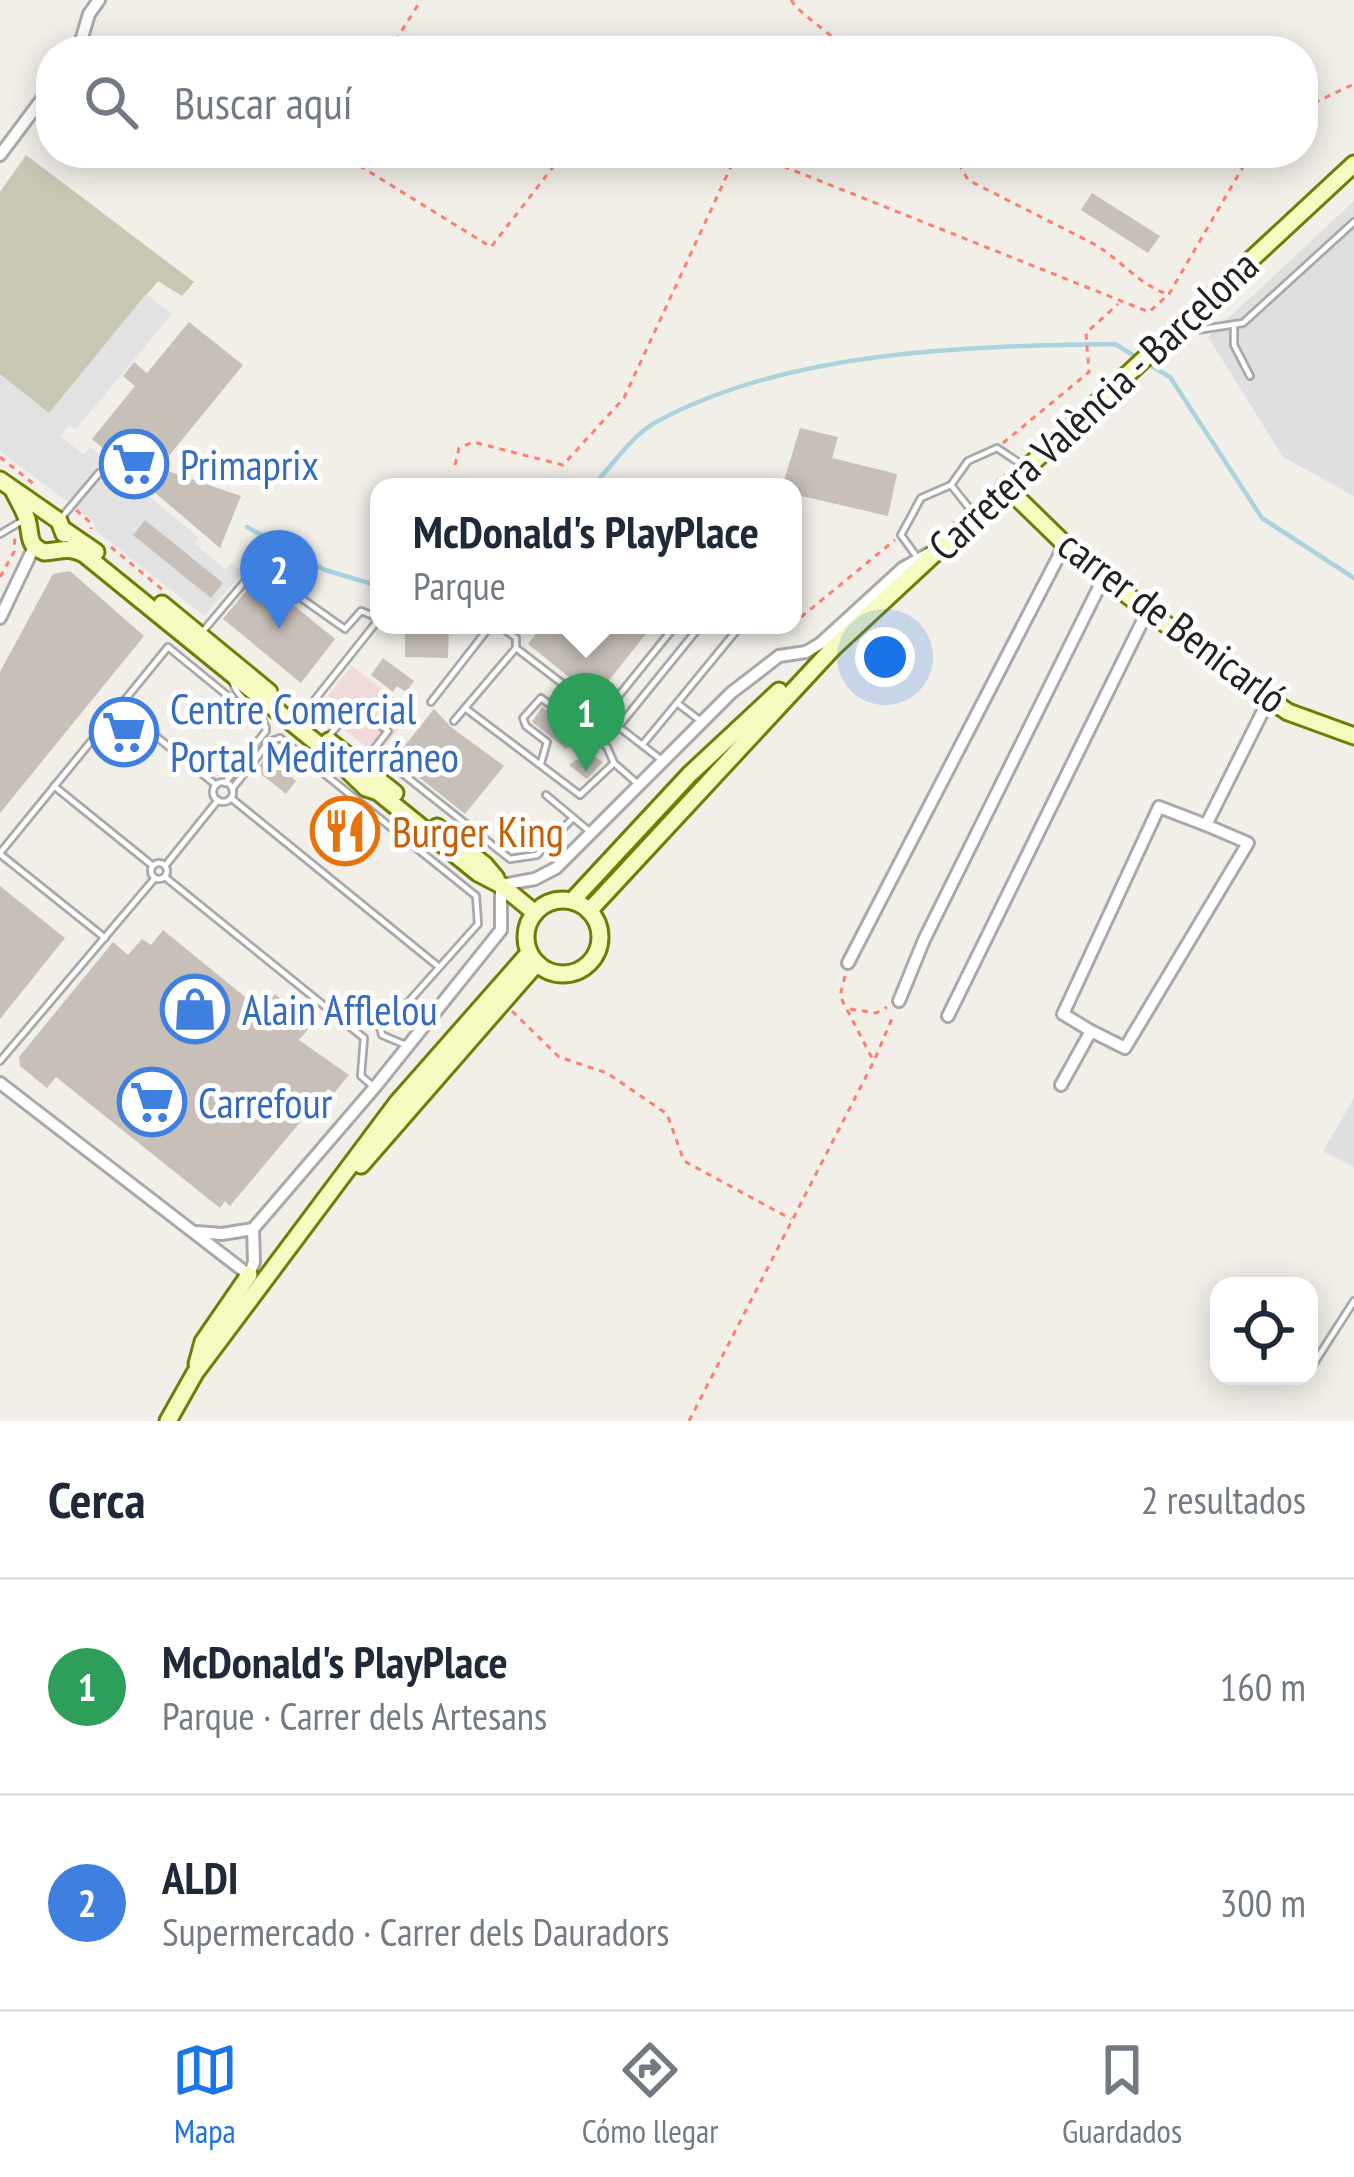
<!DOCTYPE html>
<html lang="es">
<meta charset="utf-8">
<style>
body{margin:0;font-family:"PT Sans Narrow",sans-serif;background:#f2f2f3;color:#1f2937}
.controls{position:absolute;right:36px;bottom:36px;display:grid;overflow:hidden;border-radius:24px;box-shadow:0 6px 30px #0003}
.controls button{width:108px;height:108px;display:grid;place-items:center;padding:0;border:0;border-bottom:3px solid #e0e1e3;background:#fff;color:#1f2937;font:60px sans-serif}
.you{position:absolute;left:885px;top:657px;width:42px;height:42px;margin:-30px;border:9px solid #fff;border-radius:50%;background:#1a73e8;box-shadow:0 0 0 18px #1a73e833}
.badge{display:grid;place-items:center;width:78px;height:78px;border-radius:50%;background:#1a73e8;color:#fff;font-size:39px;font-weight:700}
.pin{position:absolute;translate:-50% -99px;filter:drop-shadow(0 3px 6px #0008)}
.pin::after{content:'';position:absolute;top:63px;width:42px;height:36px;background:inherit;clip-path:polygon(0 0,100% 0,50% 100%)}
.popup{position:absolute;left:370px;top:478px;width:432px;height:156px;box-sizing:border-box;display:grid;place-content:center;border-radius:24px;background:#fff;filter:drop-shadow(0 3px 9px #0005);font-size:39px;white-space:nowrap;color:#747a83}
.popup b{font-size:45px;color:#1f2937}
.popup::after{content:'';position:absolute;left:50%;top:100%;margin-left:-24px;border:24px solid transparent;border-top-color:#fff}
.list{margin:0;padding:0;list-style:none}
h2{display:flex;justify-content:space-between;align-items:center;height:156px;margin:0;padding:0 48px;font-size:51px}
h2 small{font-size:39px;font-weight:400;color:#747a83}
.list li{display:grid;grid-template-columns:78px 1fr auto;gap:36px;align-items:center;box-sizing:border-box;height:216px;padding:0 48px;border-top:3px solid #e0e1e3}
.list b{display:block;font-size:45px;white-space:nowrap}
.list p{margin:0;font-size:39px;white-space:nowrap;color:#747a83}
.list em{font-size:39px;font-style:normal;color:#747a83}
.icon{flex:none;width:66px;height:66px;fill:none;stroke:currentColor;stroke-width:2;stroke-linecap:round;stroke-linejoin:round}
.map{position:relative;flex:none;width:1354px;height:1421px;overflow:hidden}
.search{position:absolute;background:#fff;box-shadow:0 6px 30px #0003;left:36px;right:36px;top:36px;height:132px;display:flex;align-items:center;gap:30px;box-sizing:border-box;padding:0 42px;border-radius:48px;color:#747a83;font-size:45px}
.sheet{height:588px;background:#fff}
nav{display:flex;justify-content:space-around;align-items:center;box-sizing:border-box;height:168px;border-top:3px solid #e0e1e3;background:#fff;font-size:33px;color:#747a83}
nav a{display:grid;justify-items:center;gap:6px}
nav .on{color:#1a73e8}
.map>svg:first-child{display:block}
</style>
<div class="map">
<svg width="1354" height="1421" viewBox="0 0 1354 1421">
<rect width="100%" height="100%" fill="#f2efe9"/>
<g fill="#e0dfdf">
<path d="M1354,201v295l-71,-39 -75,-120z"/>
<path d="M1354,1098v69l-31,-16z"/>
</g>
<path fill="#f2dad9" d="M352,666l61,46 -36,43 -60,-46z"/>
<path fill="#c7c7b4" d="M26,155l168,127 -12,14 -24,-15 -109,133 -49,-40v-182z"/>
<path fill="#e2e2e2" d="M146,294l26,20 -97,116 -6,-5 -8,11 23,19 6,-8 109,91 -4,6 30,25 6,-6 12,9 -39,44 -109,-86 -2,-9 -93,-70v-77l49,39z"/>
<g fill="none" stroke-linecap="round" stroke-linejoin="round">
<g stroke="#aad3df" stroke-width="4.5">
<path d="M1148,364l22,13 92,141 92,60"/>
<path d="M592,487c19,-20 40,-52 64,-65 132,-72 312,-76 459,-78l23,14"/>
<path d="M247,527l78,43 54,16"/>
</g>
</g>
<g fill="#c7bfb8">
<path d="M1092,193l68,43 -12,17 -67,-43z"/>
<path d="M189,322l54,43 -84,103 82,28 -21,52 -128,-109 43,-53 -12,-10 11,-14 13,11z"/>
<path d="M800,428l38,9 -6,21 65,16 -9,42 -95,-22v-7h-11z"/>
<path d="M145,520l78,63 -12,15 -78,-63z"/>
<path d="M70,571l74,65 -144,177v-141l53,-98z"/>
<path d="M258,576l77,63 -34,44 -78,-64z"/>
<path d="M405,625h44l-1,33 -43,-1z"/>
<path d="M543,625h110l-58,73 -67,-54z"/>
<path d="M383,658l31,23 -8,11 -9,-6 -4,6 -22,-17z"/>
<path d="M542,707l36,27 -12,15 -34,-27z"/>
<path d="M434,709l17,18 53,39 -39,48 -70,-56z"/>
<path d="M286,751l12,10 -11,13 9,7 -10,13 -30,-24 10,-13 9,8z"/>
<path d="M595,757l8,5 -16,17 -18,-14 7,-5z"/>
<path d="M336,803l39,31 -20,25 -39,-31z"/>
<path d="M0,886l65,52 -65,81z"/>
<path d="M163,930l98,80 14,-16 37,31 -13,15 50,35 -15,18 -6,-4 -98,117 -5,-5 -5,7 -164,-131 -9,11 -27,-22 -1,-9 94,-115 15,13 14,-16 9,6z"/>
</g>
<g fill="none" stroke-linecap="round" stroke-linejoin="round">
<defs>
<g id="lane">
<path d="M1189,324l8,6 46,-7 111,-101"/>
<path d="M1234,325v20l16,31"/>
<path d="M974,514l-23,-29 17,-24 29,-13 24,16"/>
<path d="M62,517l37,-44"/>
<path d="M0,534l22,-13"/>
<path d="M917,557l-16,-22 20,-37 30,-13"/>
<path d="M499,625l17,13v10l147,113"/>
<path d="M204,630l53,-63 88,62 16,-18 18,7"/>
<path d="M431,702l60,-77"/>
<path d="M120,707l96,78"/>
<path d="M465,708l115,87 34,-32"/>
<path d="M604,714l72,-89"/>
<path d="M301,717l78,-98"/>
<path d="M454,721l62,-73"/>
<path d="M702,722l-25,-19 64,-78"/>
<path d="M619,726l82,-101"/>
<path d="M329,736l25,-30 34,25 -24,31"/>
<path d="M643,744l34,-41"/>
<path d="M383,758l127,101 27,-4 36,-37"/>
<path d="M541,763l6,-21 -21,-16 -3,-8 18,-20 66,49 7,16 25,22"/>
<circle cx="223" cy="792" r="10"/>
<path d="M225,783l41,-52c-4,-25 -29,-29 -34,-51"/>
<path d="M54,786l99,80"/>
<path d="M232,789l37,-47 11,-4 196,158 2,28 -75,84 -24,15 3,12 26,11"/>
<path d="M546,795l42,35"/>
<path d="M231,798l208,169"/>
<path d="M0,853l168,-206 98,80"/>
<path d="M0,854l105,84"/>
<circle cx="159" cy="871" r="8"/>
<path d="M165,866l53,-66"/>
<path d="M165,877l199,161 -3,38 13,11"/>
<path d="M0,1061l155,-183"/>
<path d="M1311,1368l43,-67"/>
</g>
<g id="street">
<path d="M78,51l11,-37 10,-14"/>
<path d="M0,155l51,-68"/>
<path d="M0,618l34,-71"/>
<path d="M848,963l217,-419"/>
<path d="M899,1001l25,-61 180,-363"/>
<path d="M948,1016l200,-406"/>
<path d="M1091,1031l-28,-17 96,-207 47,18"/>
<path d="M0,1083l249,192 5,-13 -1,-33 122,-142 126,-157v-45l34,-6 21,-11 175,-175 48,-37 27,-4 15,-9 82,-75 30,-17"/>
<path d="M1061,1085l30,-54 34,17 123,-205 -42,-18 63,-126"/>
<path d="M196,1232l26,2 31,-5"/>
</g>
<g id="secondary">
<path d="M0,480l59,41 5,13"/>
<path d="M1005,486l76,74 148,112 59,40 66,24"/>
<path d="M14,492c4,8 10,18 13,27 5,17 -1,25 17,33 17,-1 23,-6 40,2l250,203 32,31 12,4 100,81 23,12 34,28"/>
<path d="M64,530l32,22"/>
<path d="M162,604l107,88"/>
<path d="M329,741l66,52"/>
<path d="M437,827l48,38 11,13"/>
<circle cx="563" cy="937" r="37"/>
<path d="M572,901l118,-127 89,-83"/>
<path d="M589,911l244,-263 521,-484"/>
<path d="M361,1165l176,-202"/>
<path d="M197,1364l6,-22 46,-67"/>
<path d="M168,1421l27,-48 202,-270 132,-150"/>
</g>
</defs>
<use href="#lane" stroke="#a9a9a9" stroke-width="10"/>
<use href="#street" stroke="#a9a9a9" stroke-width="16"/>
<use href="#secondary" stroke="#707d05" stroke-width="21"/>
<g stroke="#fa8072" stroke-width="3" stroke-dasharray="6 6" stroke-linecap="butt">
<path d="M791,0c10,16 39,31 55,51"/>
<path d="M389,51l32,-51"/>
<path d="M1303,108l51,-24"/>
<path d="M339,153l152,94 73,-94"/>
<path d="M750,153l399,159 20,-18 82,-141"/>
<path d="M953,153l15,27 126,64c26,15 44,40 73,50"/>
<path d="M1003,443l86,-71 -3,-39 32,-29"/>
<path d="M0,457l35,28"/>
<path d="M455,465l4,-17 14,-6 90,23 61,-67 111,-240 6,-5"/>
<path d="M76,510l15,13v6"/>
<path d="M111,547l53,44"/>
<path d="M0,577l14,-25 1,-17"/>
<path d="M801,617l94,-77"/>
<path d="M845,976l-5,20 33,64"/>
<path d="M850,1009l26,4 11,-6"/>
<path d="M512,1011l47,46 48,16 60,41 17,47 107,58"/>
<path d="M689,1421l185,-360 20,-47"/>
</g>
<use href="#lane" stroke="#fff" stroke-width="4.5"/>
<use href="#street" stroke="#fff" stroke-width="10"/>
<use href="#secondary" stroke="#f7fabf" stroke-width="15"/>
</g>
<defs>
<symbol id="supermarket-ring" viewBox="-11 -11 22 22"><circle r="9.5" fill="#fff" stroke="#3f7fe0" stroke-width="1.5"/><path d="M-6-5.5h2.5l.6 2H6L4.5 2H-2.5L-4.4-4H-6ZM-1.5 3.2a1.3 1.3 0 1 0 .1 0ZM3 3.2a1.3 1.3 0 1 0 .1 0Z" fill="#3f7fe0"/></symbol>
<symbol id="restaurant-ring" viewBox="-11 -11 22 22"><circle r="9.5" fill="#fff" stroke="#e8710a" stroke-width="1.5"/><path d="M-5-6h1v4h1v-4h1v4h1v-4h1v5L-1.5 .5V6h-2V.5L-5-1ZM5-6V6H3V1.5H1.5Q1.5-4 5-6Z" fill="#e8710a"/></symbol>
<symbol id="shop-ring" viewBox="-11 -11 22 22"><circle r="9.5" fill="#fff" stroke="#3f7fe0" stroke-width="1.5"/><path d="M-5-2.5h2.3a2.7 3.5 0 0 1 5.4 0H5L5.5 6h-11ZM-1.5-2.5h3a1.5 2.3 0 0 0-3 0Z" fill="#3f7fe0"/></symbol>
</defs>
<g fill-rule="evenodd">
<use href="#supermarket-ring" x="96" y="426" width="76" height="76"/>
<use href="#supermarket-ring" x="86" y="694" width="76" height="76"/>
<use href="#restaurant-ring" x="307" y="793" width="76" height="76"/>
<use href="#shop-ring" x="157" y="971" width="76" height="76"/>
<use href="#supermarket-ring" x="114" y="1064" width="76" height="76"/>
</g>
<g text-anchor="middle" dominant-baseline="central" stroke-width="10" stroke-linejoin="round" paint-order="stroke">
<g font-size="42" fill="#222" stroke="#fff">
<text transform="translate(1093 405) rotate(-43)">Carretera València - Barcelona</text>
<text transform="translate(1173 621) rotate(37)">carrer de Benicarló</text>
</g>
<g font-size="42" fill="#366cbe" stroke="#fff" text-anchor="start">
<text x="180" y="464">Primaprix</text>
<text x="170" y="708">Centre Comercial<tspan x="170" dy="48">Portal Mediterráneo</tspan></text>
<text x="242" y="1009">Alain Afflelou</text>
<text x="198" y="1102">Carrefour</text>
</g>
<g font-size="42" fill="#c56008" stroke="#fff" text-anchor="start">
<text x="392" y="831">Burger King</text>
</g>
</g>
</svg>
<div class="controls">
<button><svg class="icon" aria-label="locate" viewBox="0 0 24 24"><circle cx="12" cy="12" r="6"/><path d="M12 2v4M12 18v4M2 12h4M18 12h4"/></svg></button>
</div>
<div class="you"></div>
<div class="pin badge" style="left:586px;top:772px;background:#2e9e5b">1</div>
<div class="popup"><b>McDonald's PlayPlace</b>Parque</div>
<div class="pin badge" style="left:279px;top:629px;background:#3f7fe0">2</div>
<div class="search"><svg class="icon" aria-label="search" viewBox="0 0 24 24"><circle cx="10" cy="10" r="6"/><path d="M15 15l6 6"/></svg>Buscar aquí</div>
</div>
<section class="sheet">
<h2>Cerca<small>2 resultados</small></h2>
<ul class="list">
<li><span class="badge" style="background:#2e9e5b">1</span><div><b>McDonald's PlayPlace</b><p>Parque · Carrer dels Artesans</p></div><em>160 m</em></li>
<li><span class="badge" style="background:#3f7fe0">2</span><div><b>ALDI</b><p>Supermercado · Carrer dels Dauradors</p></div><em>300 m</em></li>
</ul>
</section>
<nav>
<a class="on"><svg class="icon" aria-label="map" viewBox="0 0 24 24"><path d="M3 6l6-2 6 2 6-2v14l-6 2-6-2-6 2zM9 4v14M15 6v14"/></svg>Mapa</a>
<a><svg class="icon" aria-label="directions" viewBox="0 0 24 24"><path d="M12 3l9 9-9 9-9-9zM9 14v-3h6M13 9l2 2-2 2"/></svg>Cómo llegar</a>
<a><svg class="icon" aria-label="saved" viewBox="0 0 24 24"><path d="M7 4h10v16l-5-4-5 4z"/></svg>Guardados</a>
</nav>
